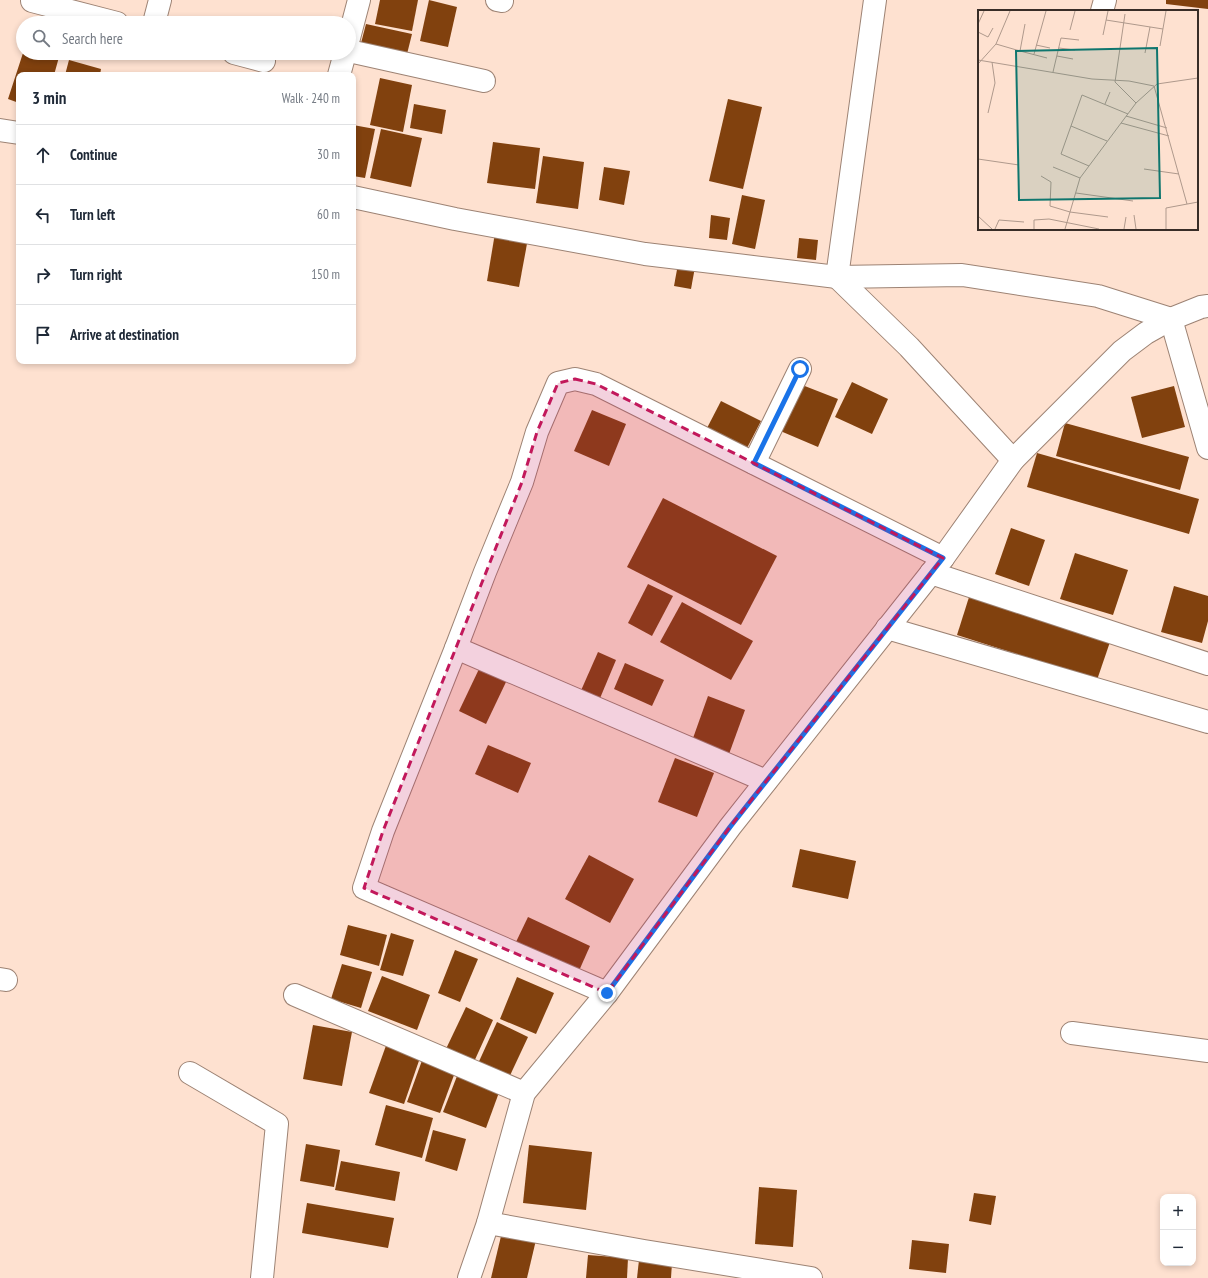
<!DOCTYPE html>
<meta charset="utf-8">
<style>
body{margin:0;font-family:"PT Sans Narrow",sans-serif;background:#f6f6f7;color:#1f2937}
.controls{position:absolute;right:12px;bottom:12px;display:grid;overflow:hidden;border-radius:8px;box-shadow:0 2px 6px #0003}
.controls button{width:36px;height:36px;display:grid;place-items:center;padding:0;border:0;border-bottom:1px solid #e0e1e3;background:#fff;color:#1f2937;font:20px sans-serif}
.stop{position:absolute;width:12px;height:12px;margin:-9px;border:3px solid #1a73e8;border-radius:50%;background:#fff}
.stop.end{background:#1a73e8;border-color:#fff;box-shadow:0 1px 4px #0008}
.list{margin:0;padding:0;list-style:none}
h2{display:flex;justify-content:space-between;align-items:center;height:52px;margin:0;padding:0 16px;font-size:17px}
h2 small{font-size:13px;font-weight:400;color:#747a83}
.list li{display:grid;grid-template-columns:26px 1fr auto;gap:12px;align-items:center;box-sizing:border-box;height:60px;padding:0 16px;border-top:1px solid #e0e1e3}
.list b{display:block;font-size:15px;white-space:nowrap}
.list em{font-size:13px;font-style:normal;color:#747a83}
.icon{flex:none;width:22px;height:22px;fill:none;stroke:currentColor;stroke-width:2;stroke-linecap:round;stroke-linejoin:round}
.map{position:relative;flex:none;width:1208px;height:1278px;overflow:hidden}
.search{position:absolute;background:#fff;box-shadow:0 2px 6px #0003;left:16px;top:16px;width:340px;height:44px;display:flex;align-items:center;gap:10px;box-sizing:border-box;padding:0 14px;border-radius:22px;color:#747a83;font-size:15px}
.panel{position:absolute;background:#fff;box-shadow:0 2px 6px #0003;left:16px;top:72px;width:340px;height:292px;border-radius:8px}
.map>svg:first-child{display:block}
</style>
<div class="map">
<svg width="1208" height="1278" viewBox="0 0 1208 1278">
<rect width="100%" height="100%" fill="#fee1d0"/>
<g fill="#81410e">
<path d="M380,0h38l-6,31 -37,-7z"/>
<path d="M429,0l28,7 -9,40 -28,-6z"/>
<path d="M1166,0h42v9l-42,-5z"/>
<path d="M366,24l46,10 -6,24 -46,-11z"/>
<path d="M23,53h23l13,4 -5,18h-35v28l-11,-4z"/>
<path d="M69,60l32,9 -1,6h-35z"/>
<path d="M115,72l11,2v1h-12z"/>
<path d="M380,78l32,7 -9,47 -33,-7z"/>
<path d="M728,99l34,8 -19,82 -34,-8z"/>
<path d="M414,104l32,6 -4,24 -32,-6z"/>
<path d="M353,125l22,4 -10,49 -12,-2z"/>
<path d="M381,129l41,9 -11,49 -41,-9z"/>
<path d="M493,142l47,6 -5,41 -48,-6z"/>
<path d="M543,156l41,6 -6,47 -42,-6z"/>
<path d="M604,167l26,4 -6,34 -25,-5z"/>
<path d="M742,195l23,5 -10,49 -23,-5z"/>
<path d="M711,215l19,3 -3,22 -18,-2z"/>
<path d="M496,227l33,6 -10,54 -32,-6z"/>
<path d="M799,238l19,2 -2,20 -19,-2z"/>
<path d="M678,264l17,3 -4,22 -17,-3z"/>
<path d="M852,382l36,17 -16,35 -37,-17z"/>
<path d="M797,383l41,16 -20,48 -40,-17z"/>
<path d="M1174,386l11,41 -43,11 -11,-41z"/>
<path d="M721,401l40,20 -15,29 -40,-20z"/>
<path d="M592,410l34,14 -17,42 -35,-15z"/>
<path d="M1065,423l124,34 -9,33 -124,-34z"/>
<path d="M1037,453l162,46 -10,35 -162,-47z"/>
<path d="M663,498l114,58 -36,69 -114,-58z"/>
<path d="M1011,528l34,12 -16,46 -34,-12z"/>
<path d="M1075,553l53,17 -15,45 -53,-16z"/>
<path d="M648,584l25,12 -21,40 -24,-13z"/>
<path d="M1174,586l34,10v25l-6,22 -41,-11z"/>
<path d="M970,594l141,45 -14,41 -140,-45z"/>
<path d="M682,602l71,39 -22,39 -71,-38z"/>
<path d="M598,652l18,8 -18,43 -19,-8z"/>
<path d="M625,663l39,17 -12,26 -38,-17z"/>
<path d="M479,669l27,13 -20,42 -27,-13z"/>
<path d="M708,696l37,14 -16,44 -37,-13z"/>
<path d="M488,745l43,18 -13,30 -43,-19z"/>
<path d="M675,758l39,15 -17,44 -39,-15z"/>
<path d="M800,849l56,12 -8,38 -56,-12z"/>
<path d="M589,855l45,24 -24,44 -45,-24z"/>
<path d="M528,917l62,29 -12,27 -63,-29z"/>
<path d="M348,925l39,10 -8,31 -39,-11z"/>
<path d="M391,933l23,7 -11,36 -23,-6z"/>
<path d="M455,950l23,9 -18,43 -22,-9z"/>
<path d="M342,964l30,8 -11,36 -30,-9z"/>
<path d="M382,976l48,19 -13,35 -49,-19z"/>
<path d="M517,977l37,16 -18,41 -36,-15z"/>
<path d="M466,1007l27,13 -20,44 -28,-13z"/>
<path d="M497,1022l31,15 -21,45 -31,-14z"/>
<path d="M313,1025l39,7 -10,54 -39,-7z"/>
<path d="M388,1040l34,12 -18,52 -35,-11z"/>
<path d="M424,1055l33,12 -17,46 -33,-11z"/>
<path d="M459,1071l42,16 -15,41 -43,-16z"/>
<path d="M386,1105l47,13 -11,40 -47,-13z"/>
<path d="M433,1130l33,9 -9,32 -32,-10z"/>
<path d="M306,1144l34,6 -6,37 -34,-6z"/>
<path d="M529,1145l63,7 -6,58 -63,-7z"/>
<path d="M341,1161l59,11 -5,29 -60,-11z"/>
<path d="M759,1187l38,3 -4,57 -38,-3z"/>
<path d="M974,1193l22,3 -5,29 -22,-4z"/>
<path d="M307,1203l87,15 -6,30 -86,-15z"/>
<path d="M502,1232l34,8 -9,38h-36z"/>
<path d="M912,1240l37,4 -3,29 -37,-4z"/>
<path d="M588,1255l40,3 -1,20h-41z"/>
<path d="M639,1260l33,3 -1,15h-34z"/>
</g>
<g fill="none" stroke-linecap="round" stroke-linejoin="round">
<defs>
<g id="street">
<path d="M497,0l5,1"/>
<path d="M875,0l-38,277 72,70 104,113"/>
<path d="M32,1l85,22"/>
<path d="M1102,11l3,-11"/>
<path d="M154,23l6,-23"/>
<path d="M349,38l10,-38"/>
<path d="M349,51l135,30"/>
<path d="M234,53l30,8"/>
<path d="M339,75l6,-22"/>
<path d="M0,130l19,3"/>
<path d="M353,197l102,22 190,35 192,23 125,-2 136,21 73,23 37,129"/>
<path d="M754,463l46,-94"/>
<path d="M931,573l277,91"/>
<path d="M887,628l321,94"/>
<path d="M456,648l310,133"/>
<path d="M0,979l6,1"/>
<path d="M607,993l-243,-105 19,-57 73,-183 29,-76 37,-90 15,-50 21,-49 17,-4 21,5 347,174"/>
<path d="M295,995l229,98"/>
<path d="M1072,1033l136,18"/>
<path d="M190,1073l87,51 -15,154"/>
<path d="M488,1223l156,28 167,27"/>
</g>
<path id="secondary" d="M469,1278l19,-55 36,-130 83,-100 123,-166 213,-269 70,-98 109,-109 24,-18 25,-14 30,-12 7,-1"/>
</defs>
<use href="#street" stroke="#9d8374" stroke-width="24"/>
<use href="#secondary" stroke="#9d8374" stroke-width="24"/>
<use href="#street" stroke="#fff" stroke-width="22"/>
<use href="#secondary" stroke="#fff" stroke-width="22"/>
</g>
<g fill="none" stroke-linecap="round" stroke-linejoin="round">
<path stroke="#1a73e8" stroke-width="5" d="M607,993l123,-166 213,-269 -189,-95 46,-94"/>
</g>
<path fill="#c2185b" fill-opacity="0.2" stroke="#c2185b" stroke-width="3" stroke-dasharray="8 5" stroke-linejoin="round" d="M575,379l21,5 347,174 -213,269 -123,166 -243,-105 19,-57 139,-349 15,-50 21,-49z"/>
<g transform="translate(978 10)">
<rect width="220" height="220" fill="#fee1d0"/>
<path fill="none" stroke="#af998c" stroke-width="1" d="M147,4l-10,68 21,21M128,10l57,9M0,14l6,-13M92,20l5,-19M0,22l10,5 5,-9M125,25l5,-24M18,34l24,7 5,-27M58,35l14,3M182,36l6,-35M81,38l16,2M42,41l27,7M167,43l5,-26M56,44l12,-43M79,46l16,3M0,50l114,19 37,2 25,5 33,118M0,54l18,-20 14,-33M75,62l8,-34 18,2M127,94l5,-12M10,103l7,-30 -3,-21M148,106l41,12M143,113l48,13M93,116l36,15M0,149l41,6M111,156l-28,-12 21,-59 46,19M75,157l27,11M166,159l35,5M63,166l10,6 -1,24 20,6 38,5M98,183l57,8M156,205l2,14M0,206l14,13M17,219l4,-9 25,2M56,219v-9l15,-1 50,10M87,219l15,-51 56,-75 21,-19 41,-6M146,219l2,-12M188,219v-21l32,-6"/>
<path fill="#0f766e" fill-opacity="0.15" stroke="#0f766e" stroke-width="2" d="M179,38l3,150 -141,2 -3,-149z"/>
<rect width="220" height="220" fill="none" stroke="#382d27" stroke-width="2"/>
</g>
</svg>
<div class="controls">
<button>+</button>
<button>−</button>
</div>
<div class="stop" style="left:800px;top:369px"></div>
<div class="stop end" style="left:607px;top:993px"></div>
<div class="search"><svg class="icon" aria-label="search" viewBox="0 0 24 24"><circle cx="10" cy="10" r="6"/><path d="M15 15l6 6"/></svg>Search here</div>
<section class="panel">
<h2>3 min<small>Walk · 240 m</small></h2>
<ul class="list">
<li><svg class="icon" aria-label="ahead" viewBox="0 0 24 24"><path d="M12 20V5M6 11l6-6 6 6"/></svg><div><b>Continue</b></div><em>30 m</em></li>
<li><svg class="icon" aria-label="left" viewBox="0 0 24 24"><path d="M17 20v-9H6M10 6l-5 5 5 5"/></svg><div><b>Turn left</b></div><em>60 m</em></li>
<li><svg class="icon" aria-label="right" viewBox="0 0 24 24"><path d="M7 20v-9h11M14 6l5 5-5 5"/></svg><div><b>Turn right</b></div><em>150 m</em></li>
<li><svg class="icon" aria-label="arrive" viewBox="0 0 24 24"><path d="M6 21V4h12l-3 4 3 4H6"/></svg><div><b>Arrive at destination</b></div></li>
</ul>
</section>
</div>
